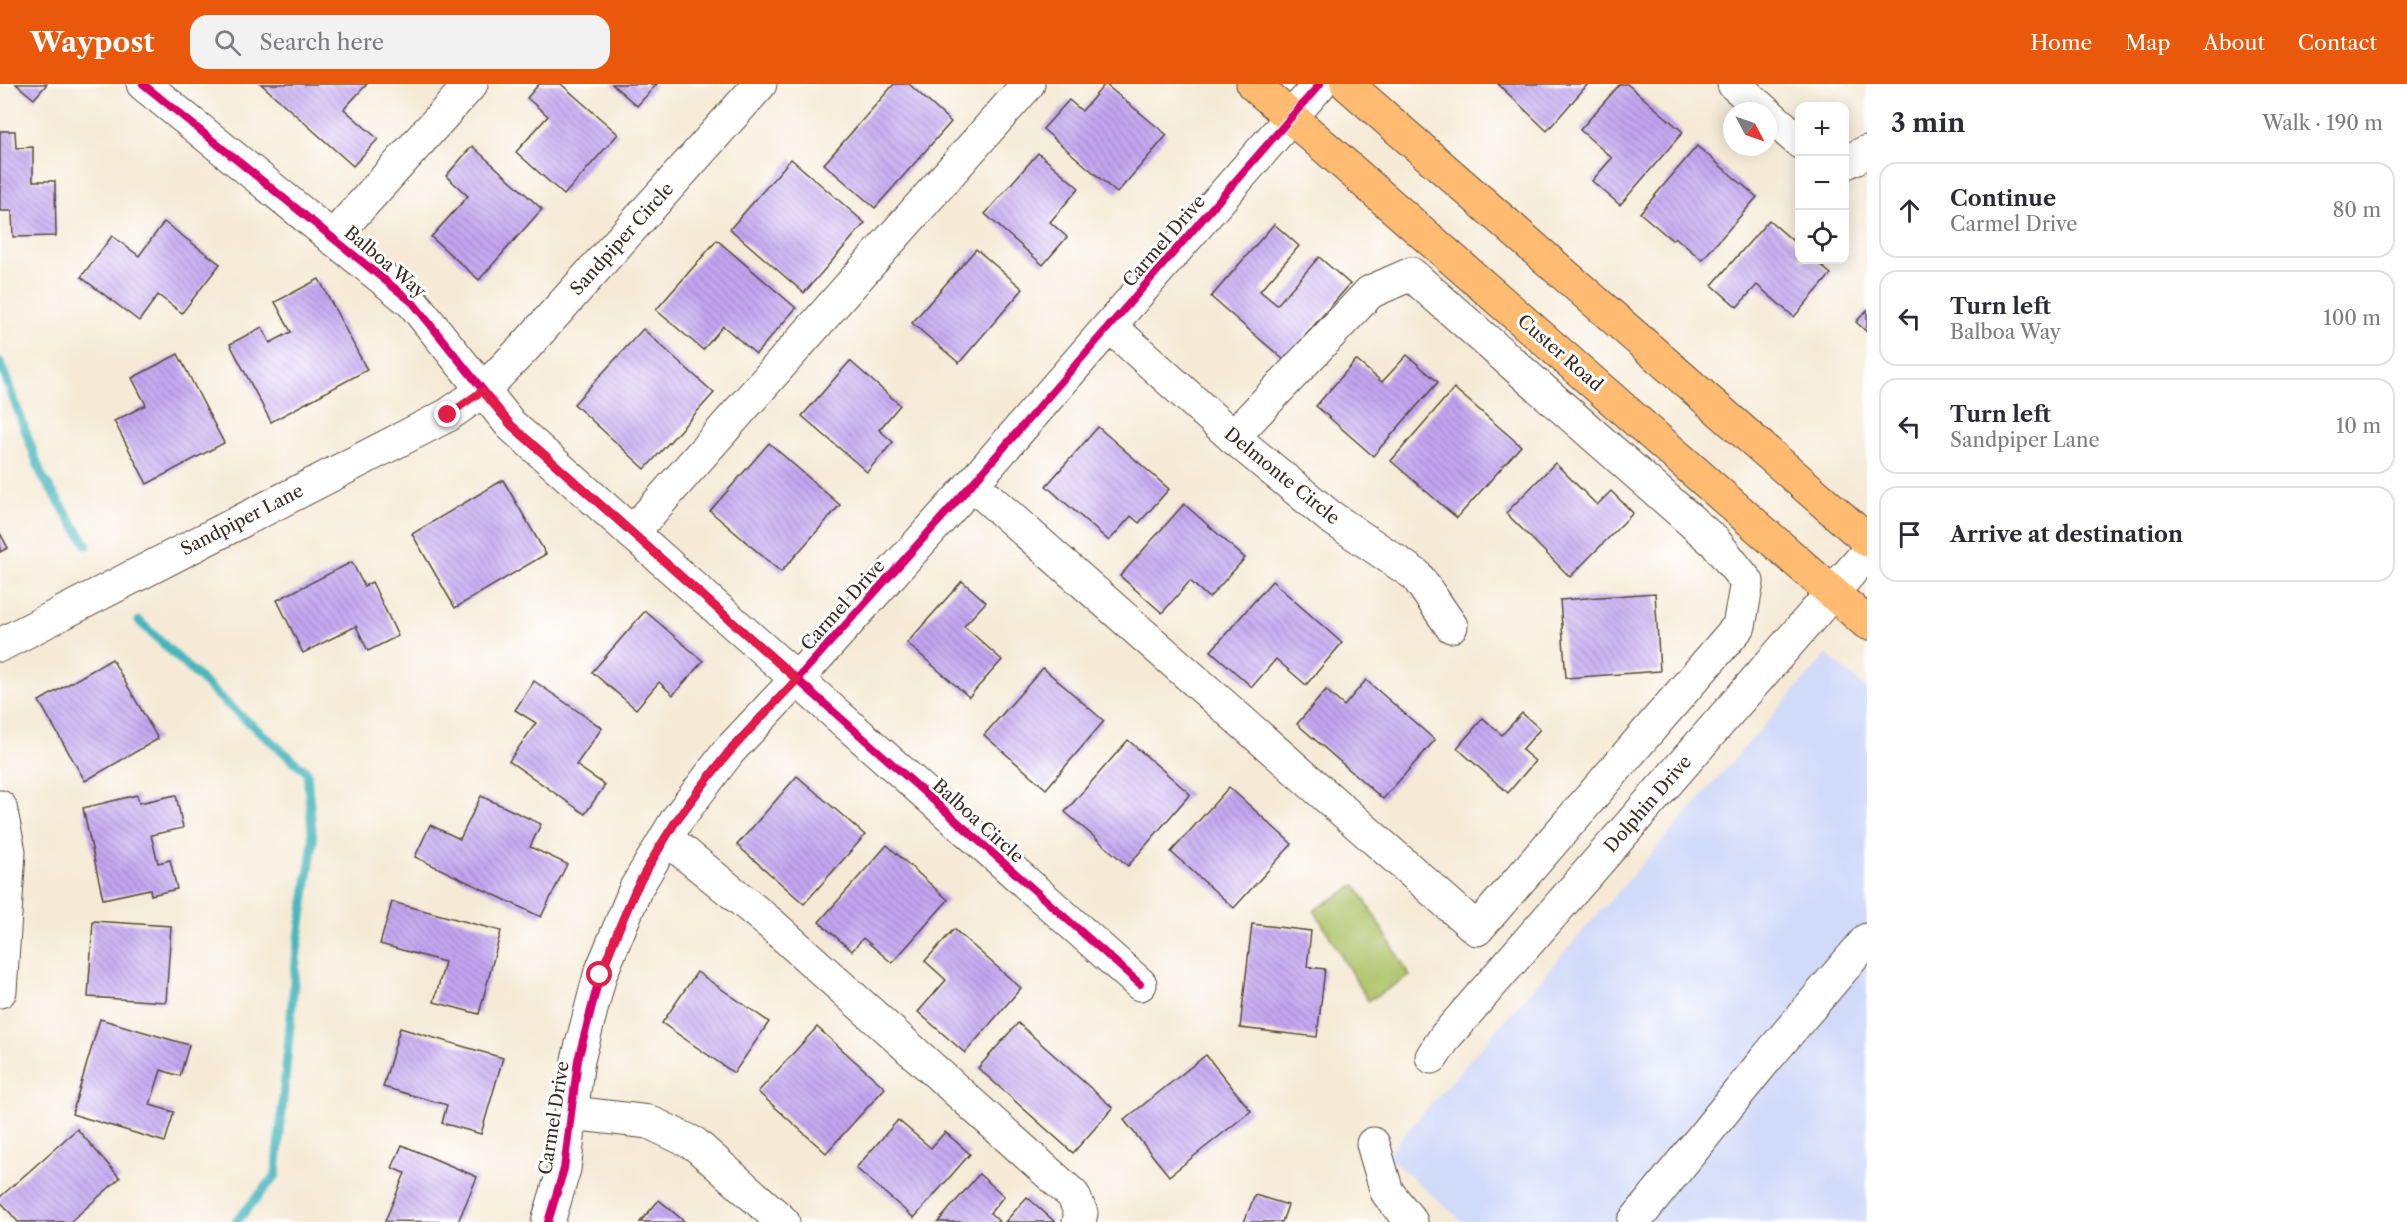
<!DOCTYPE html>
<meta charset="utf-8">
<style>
body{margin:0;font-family:"Libre Caslon Text",serif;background:#f2f2f3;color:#2b2b33}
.controls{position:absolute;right:18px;top:18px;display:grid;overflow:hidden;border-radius:12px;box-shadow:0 3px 15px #0003}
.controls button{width:54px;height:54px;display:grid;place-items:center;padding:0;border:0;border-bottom:2px solid #e1e1e2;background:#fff;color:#2b2b33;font:30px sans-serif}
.compass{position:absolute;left:1723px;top:18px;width:54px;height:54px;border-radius:50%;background:#fff;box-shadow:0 3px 15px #0003;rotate:131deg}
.stop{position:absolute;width:18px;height:18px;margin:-14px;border:4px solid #e11d48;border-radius:50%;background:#fff}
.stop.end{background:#e11d48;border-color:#fff;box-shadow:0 2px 6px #0008}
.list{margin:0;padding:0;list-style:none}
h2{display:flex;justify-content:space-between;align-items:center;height:78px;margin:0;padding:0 24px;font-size:26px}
h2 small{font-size:20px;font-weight:400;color:#7c7c81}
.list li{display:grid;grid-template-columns:39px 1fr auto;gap:18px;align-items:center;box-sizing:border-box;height:96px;margin:0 12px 12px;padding:0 12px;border:2px solid #e1e1e2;border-radius:18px}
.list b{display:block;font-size:22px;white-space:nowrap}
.list p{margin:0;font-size:20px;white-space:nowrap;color:#7c7c81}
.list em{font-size:20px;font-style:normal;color:#7c7c81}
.icon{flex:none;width:33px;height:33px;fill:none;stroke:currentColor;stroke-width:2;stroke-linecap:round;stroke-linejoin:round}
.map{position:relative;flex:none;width:1867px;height:1138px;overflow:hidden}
header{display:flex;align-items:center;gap:36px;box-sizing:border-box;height:84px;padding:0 30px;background:#ea580c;color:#fff}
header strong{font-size:28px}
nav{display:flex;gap:33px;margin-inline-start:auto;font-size:21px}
.search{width:420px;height:54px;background:#f2f2f3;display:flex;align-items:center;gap:15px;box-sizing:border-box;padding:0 21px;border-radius:18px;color:#7c7c81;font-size:22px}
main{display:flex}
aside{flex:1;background:#fff}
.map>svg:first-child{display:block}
</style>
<header>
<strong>Waypost</strong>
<div class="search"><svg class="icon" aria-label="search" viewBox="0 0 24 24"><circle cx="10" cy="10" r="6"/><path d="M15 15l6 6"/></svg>Search here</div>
<nav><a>Home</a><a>Map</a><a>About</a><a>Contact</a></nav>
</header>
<main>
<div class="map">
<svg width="1867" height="1138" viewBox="0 0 1867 1138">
<defs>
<pattern id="building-back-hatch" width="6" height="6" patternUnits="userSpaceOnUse" patternTransform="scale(1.5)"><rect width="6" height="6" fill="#c3a5f1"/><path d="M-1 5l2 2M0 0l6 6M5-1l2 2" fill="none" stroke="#a087c3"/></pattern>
</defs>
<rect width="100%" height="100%" fill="#fff"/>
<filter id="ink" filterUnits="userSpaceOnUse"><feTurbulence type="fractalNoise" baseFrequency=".0167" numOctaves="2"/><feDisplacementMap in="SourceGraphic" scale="12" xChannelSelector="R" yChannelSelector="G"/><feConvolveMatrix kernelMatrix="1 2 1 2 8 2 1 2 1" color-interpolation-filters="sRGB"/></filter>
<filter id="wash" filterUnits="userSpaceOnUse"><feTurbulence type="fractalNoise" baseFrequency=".008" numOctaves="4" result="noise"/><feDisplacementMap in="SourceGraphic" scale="24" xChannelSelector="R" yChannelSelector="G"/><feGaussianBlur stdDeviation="1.35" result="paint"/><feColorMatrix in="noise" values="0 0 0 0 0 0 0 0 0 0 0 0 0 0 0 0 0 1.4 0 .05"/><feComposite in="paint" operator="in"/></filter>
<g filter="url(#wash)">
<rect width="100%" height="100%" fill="#f6ead6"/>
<path fill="#d0daf9" d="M1827,570l40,35v533h-404l-77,-67z"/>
<path fill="#acc165" stroke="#747642" stroke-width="1.5" d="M1356,801l54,91 -42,25 -54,-91z"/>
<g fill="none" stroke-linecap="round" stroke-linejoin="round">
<g stroke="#46b6be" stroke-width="9">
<path d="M0,278l42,114 45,69"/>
<path d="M139,537l87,82 81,69 6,70 -16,109 -21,224 -40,47"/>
</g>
</g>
<g id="blocks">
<g fill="url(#building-back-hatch)">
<path d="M16,0h31l-13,15z"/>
<path d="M261,0h106l-23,25 34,30 -25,27z"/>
<path d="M539,0h22l57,50 -54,61 -48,-43 32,-36 -21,-18z"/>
<path d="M612,0h45l-20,22z"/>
<path d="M894,0h15l42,38 -76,86 -51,-44z"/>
<path d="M1105,0l62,51 -50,58 -74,-64 26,-29 13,11z"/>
<path d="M1498,0h90l-41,47z"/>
<path d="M1620,0h7l56,48 -63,73 -28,-24 20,-23 -32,-28z"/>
<path d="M0,47h15l1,17 17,-1v34h22l1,55 -43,1 -1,-26h-12z"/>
<path d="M472,62l70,63 -63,71 -48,-43 37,-41 -22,-20z"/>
<path d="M1697,62l60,51 -55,63 -27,-23 -3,3 -32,-27z"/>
<path d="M1038,69l41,35 -29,34 17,15 -24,28 -58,-51z"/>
<path d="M791,75l74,64 -61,70 -74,-64z"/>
<path d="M1769,136l31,27v13h14l17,14 -37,43 -37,-32 -20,22 -25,-22z"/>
<path d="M164,138l56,42 -38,49 -24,-18 -19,26 -58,-44 31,-41 27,20z"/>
<path d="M1274,140l25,22 -39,45 17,14 42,-48 31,27 -66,76 -73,-63z"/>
<path d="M717,156l79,68 -40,46 -33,-28 -20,24 -47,-40z"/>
<path d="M976,165l47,40 -64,74 -47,-40z"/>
<path d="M319,195l48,91 -96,52 -41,-78 32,-17 8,16 21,-11 -16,-30z"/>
<path d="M1867,226v22l-11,-10z"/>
<path d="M643,245l71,64 -69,76 -71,-65z"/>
<path d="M178,270l46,89 -77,41 -33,-63 32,-16 -14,-27z"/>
<path d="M1407,271l31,27 -65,74 -57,-50 40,-46 26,22z"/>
<path d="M850,277l50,44 -21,25 14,12 -26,30 -65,-56z"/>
<path d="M1454,304l67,58 -64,72 -66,-57z"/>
<path d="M1098,343l71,62 -30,34 -8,-7 -22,25 -63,-55z"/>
<path d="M769,359l71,62 -59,67 -71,-61z"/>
<path d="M1555,379l42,42 14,-14 22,22 -63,64 -64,-64z"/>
<path d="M503,396l43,74 -91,54 -43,-74z"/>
<path d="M1184,420l61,54 -36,40 -19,-17 -28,32 -42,-37z"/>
<path d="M0,449l8,15 -8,4z"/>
<path d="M352,478l12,24 8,-4 26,54 -30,15 -12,-25 -53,27 -26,-53z"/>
<path d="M962,497l24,21 -22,24 38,34 -33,37 -62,-54z"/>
<path d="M1272,497l70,62 -36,42 -30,-26 -24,28 -41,-36z"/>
<path d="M1655,509l5,78 -94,7 -6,-78z"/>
<path d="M645,527l58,50 -30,34 -14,-13 -23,27 -44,-37z"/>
<path d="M112,575l46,80 -73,42 -46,-80z"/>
<path d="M1043,584l61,53 -58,68 -62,-54z"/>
<path d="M1366,596l69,60 -52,59 -86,-75 29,-34 18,16z"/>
<path d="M534,597l68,47 -26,37 29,20 -20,29 -76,-53 27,-38 -21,-13z"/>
<path d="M1522,629l18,16 -18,21 13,11 -27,32 -51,-45 26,-30 19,17z"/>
<path d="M1128,656l62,54 -62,72 -63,-54z"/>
<path d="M797,692l68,59 -61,69 -67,-59z"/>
<path d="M1229,703l63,57 -58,64 -63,-56z"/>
<path d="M137,711l2,8 37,-8 7,33 -32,7 7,28 12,-3 7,29 -26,6 -1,-6 -47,10 -20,-91z"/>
<path d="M481,712l60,28 -11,23 37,17 -26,53 -126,-60 15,-32 30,14z"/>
<path d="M887,761l61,55 -56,63 -29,-25 -11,13 -33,-29z"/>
<path d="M392,818l109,29 -22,83 -45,-12 11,-40 -65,-18z"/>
<path d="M93,837l78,5 -5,76 -78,-5z"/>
<path d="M1252,840l59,7 -4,36 18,2 -8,68 -77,-9z"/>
<path d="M954,845l67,59 -56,65 -47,-41 28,-32 -21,-19z"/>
<path d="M697,888l72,50 -35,51 -72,-50z"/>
<path d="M100,935l89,26 -9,31 -19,-6 -11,35 24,7 -9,30 -93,-28z"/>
<path d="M1018,939l95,85 -40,45 -95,-85z"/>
<path d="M817,943l68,61 -59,65 -68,-61z"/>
<path d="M400,944l103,30 -22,76 -39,-11 5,-18 -64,-18z"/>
<path d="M1206,971l45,56 -82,65 -45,-56z"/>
<path d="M898,1036l33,28 14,-16 25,22 -56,64 -58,-50z"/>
<path d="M77,1045l43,49 -50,44h-52l-18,-21v-4z"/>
<path d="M402,1061l75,32 -19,45 -73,-1 20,-48 -13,-5z"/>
<path d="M979,1090l25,22 -14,17 10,9h-62z"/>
<path d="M1255,1111l33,10 -6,17h-38z"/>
<path d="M1027,1113l28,25h-50z"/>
<path d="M659,1116l26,22h-45z"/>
</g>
</g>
</g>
<g filter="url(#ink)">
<use href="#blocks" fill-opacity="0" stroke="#57473a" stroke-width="1.5"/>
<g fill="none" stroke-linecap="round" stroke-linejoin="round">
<defs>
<g id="minor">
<path d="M143,0l270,219 98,122 629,559"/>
<path d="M1734,0l30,27"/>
<path d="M1768,30l32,28"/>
<path d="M1844,79l23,-11"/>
<path d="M332,154l139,-154"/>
<path d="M1110,242l123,111 96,79 87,59 35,51"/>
<path d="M972,400l505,445 262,-303 8,-44 -32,-40 -304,-268 -41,18 -137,145"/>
<path d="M632,449l396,-449"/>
<path d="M0,561l448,-230 34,-24 43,-44 235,-263"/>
<path d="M0,723l9,45 -9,139"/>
<path d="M666,754l105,86 302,271 8,18 -2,9"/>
<path d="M1432,973l14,-21 421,-483"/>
<path d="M572,1029l77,9 46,22 88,78"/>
<path d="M1373,1060l14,48 24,30"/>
<path d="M548,1138l16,-53 14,-109 22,-85 36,-87 40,-67 53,-70 68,-72 175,-195 348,-400"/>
<path d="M1634,1138l131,-162 102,-120"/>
</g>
<g id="major">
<path d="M1253,0l614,539"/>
<path d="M1347,0l520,456"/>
</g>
</defs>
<use href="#minor" stroke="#57473a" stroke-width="35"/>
<use href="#major" stroke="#57473a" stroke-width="35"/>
<use href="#minor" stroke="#fff" stroke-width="33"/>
<use href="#major" stroke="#ffbb71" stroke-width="33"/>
<defs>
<g id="cycleway">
<path d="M143,0l270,219 98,122 629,559"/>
<path d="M548,1138l16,-53 14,-109 22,-85 36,-87 40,-67 53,-70 68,-72 175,-195 348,-400"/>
</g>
</defs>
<use href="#cycleway" stroke="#fff" stroke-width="11"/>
<use href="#cycleway" stroke="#d6006c" stroke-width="8"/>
</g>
</g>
<g fill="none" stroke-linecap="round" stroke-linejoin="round" filter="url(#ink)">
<path stroke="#e11d48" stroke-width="8" d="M448,331l34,-24 29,34 286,255c-61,63 -123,129 -161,210 -14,27 -24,56 -36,85"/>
</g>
<g text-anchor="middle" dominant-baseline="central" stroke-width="6" stroke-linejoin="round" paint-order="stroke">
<g font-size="18" fill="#3b2a1e" stroke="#fff">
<text transform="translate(622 155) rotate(-48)">Sandpiper Circle</text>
<text transform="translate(1164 157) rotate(-49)">Carmel Drive</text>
<text transform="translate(385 178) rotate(40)">Balboa Way</text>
<text transform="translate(1560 269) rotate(41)">Custer Road</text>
<text transform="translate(1282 392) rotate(39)">Delmonte Circle</text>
<text transform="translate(242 436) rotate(-27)">Sandpiper Lane</text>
<text transform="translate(843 521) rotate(-48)">Carmel Drive</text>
<text transform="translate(1648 720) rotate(-49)">Dolphin Drive</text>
<text transform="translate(978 737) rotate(42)">Balboa Circle</text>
<text transform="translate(554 1034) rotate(-81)">Carmel Drive</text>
</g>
</g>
</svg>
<div class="controls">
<button>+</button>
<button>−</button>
<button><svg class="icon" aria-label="locate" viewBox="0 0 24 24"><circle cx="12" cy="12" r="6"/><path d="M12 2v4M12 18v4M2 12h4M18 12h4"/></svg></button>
</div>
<svg class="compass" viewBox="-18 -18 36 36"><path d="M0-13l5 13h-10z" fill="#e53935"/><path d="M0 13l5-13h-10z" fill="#7c7c81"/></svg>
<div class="stop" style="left:600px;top:891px"></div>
<div class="stop end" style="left:448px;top:331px"></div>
</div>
<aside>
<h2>3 min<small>Walk · 190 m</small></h2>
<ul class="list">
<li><svg class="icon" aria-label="ahead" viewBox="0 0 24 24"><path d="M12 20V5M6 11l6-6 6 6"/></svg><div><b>Continue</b><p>Carmel Drive</p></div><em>80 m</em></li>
<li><svg class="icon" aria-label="left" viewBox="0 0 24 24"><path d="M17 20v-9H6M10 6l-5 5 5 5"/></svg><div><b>Turn left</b><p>Balboa Way</p></div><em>100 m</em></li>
<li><svg class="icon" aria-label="left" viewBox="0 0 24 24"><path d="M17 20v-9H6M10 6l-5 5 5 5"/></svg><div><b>Turn left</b><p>Sandpiper Lane</p></div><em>10 m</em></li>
<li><svg class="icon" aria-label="arrive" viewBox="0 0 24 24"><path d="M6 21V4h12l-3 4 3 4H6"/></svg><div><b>Arrive at destination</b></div></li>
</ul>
</aside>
</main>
